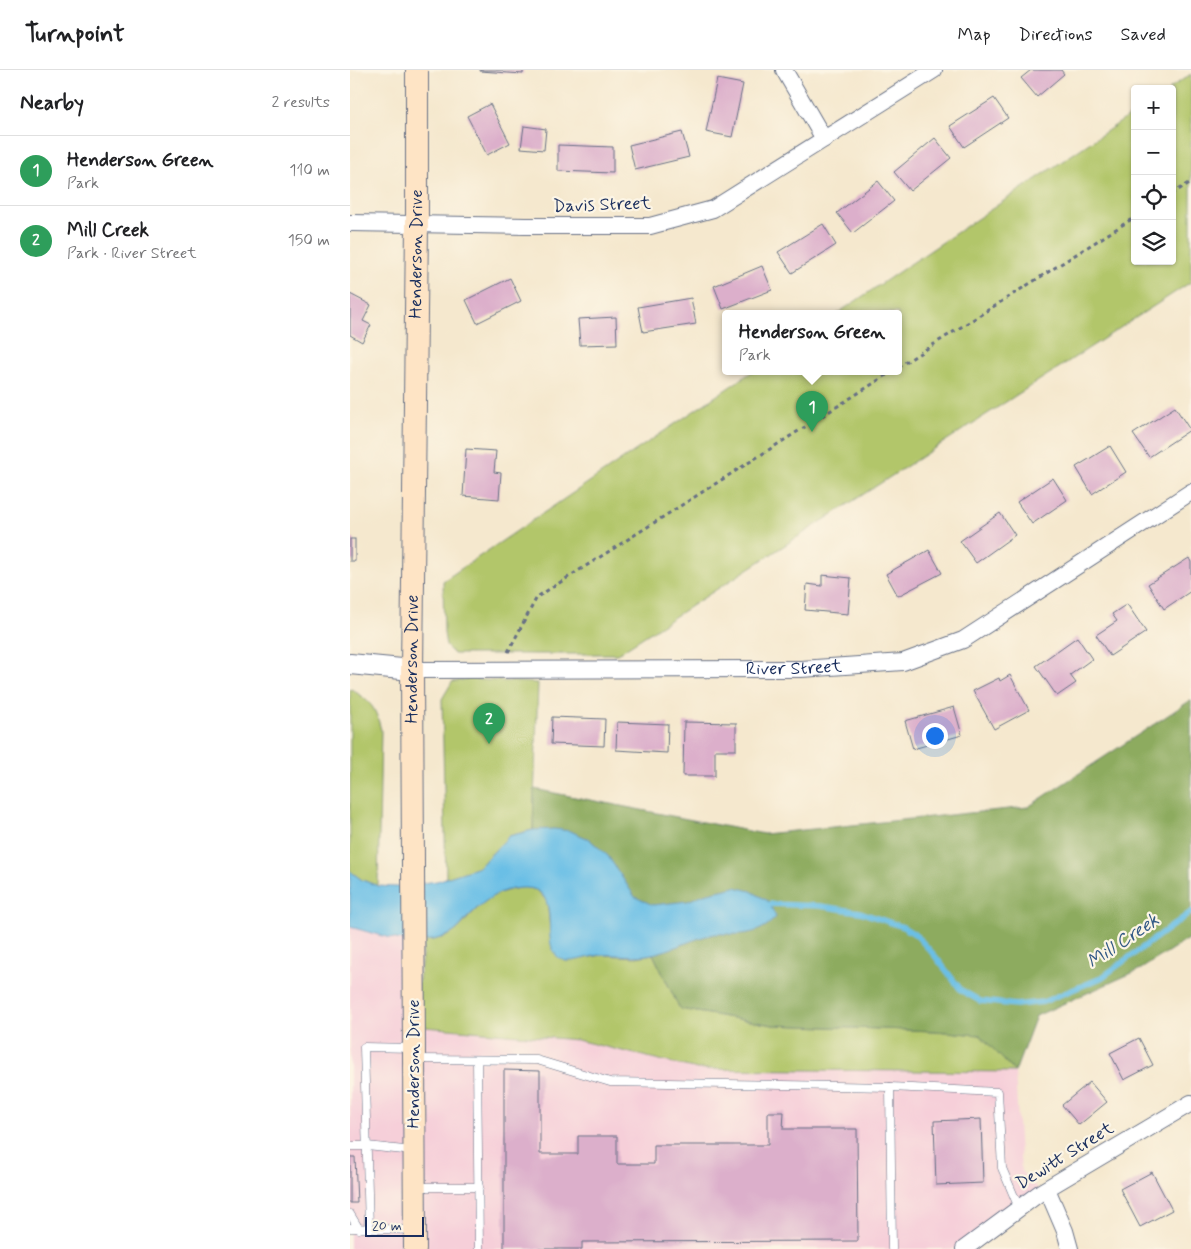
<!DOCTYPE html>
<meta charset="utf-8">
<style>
body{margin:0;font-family:Mynerve,sans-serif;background:#f2f2f2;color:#202124}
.controls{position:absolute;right:15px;top:15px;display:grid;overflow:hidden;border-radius:5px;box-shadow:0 1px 4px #0004}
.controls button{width:45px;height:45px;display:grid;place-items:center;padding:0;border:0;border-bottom:1px solid #e0e0e0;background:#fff;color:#202124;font:25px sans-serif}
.scale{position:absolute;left:15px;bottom:12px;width:59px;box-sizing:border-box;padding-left:5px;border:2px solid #1b2f5e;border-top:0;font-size:14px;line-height:18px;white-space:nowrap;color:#1b2f5e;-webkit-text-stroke:4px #fcf5e5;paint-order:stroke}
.you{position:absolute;left:584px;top:665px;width:18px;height:18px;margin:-12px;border:4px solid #fff;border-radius:50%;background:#1a73e8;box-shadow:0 0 0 8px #1a73e833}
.badge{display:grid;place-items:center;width:32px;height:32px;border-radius:50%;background:#d1495b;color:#fff;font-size:16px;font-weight:700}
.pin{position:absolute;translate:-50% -41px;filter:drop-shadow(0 1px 2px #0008)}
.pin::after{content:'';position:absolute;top:26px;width:18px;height:15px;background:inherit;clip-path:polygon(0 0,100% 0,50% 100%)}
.popup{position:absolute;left:372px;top:240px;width:180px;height:65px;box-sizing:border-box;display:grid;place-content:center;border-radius:5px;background:#fff;filter:drop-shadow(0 1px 4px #0005);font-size:16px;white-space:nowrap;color:#757577}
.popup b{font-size:19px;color:#202124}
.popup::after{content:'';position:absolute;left:50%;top:100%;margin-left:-10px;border:10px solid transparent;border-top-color:#fff}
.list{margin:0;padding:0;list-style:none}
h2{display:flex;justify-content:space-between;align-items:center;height:65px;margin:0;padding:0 20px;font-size:21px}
h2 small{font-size:16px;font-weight:400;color:#757577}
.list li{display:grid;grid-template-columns:32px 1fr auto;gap:15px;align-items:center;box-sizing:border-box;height:70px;padding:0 20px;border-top:1px solid #e0e0e0}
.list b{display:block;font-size:19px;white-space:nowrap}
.list p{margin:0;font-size:16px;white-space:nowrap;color:#757577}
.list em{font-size:16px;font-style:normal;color:#757577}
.icon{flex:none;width:28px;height:28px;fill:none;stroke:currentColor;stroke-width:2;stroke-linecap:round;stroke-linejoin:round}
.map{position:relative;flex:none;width:841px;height:1179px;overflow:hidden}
header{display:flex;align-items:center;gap:30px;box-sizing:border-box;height:70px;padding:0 25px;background:#fff;border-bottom:1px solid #e0e0e0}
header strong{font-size:24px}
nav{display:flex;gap:28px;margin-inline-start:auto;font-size:18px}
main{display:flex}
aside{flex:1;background:#fff}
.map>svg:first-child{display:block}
</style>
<header>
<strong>Turnpoint</strong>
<nav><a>Map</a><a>Directions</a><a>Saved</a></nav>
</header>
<main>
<aside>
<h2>Nearby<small>2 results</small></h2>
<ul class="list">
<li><span class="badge" style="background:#2e9e5b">1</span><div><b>Henderson Green</b><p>Park</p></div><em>110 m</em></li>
<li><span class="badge" style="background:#2e9e5b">2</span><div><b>Mill Creek</b><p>Park · River Street</p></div><em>150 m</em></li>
</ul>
</aside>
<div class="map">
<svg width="841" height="1179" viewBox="0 0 841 1179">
<rect width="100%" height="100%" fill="#fcf5e5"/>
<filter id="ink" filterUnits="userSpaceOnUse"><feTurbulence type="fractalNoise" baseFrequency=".02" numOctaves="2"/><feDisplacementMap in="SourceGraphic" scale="10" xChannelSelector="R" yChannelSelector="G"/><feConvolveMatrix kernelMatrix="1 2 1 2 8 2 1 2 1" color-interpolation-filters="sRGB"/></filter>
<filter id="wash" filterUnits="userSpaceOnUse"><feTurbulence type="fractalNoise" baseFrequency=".0096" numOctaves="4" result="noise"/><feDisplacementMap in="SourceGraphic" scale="20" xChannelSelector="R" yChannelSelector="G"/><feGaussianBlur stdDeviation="1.12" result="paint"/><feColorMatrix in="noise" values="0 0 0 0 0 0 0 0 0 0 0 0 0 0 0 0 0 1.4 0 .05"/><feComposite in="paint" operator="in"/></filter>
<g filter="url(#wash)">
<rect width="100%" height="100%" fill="#f5e8ce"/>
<path fill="#f6cfd9" d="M0,857l55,14 9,85 163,14 120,29 318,3 6,99 20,21 -75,57h-616z"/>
<g fill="#b2c66a" stroke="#667a64">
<path d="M841,4v208l-574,372h-163l-8,-8 -2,-13 -1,-52 310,-210h145v-58h-60l297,-201v149h37v-172h-3z"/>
<path d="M117,609l71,4 -5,147 -24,6 -30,31 -33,11 -4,-179 10,-17z"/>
<path d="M0,619l3,1c19,14 22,16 28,40l-3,156 -16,-6 -12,-9z"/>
<path d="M175,817l12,3 10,11 5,47 13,13 38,-6 33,2 17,-3 27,55 93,16 162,6 46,4 34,37 -318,-3 -120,-29 -164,-14 11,-85c7,-1 16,-2 23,-5 9,-4 15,-11 21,-18 20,-22 28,-26 57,-31z"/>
</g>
<path fill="#8dab5e" stroke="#546d5e" d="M841,630v237l-50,32 -105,47 -21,56 -35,-37 -45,-4 -162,-6 -93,-16 -27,-55 -120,-124 1,-41 230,45 264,-27z"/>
<path fill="#6abfe6" stroke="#4277a2" d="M204,759l16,2 19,8 19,17 27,41 18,8 35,-4 16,-7 31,-7 16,4 17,10 8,16c-13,15 -29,18 -48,17 -6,0 -13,-1 -18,1 -20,5 -38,15 -58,19 -17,4 -32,0 -49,1 -11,0 -27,7 -37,6 -3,-1 -9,-4 -10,-6 -15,-15 7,-68 -32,-67 -26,0 -41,14 -58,31 -5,7 -11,14 -20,17 -31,13 -65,-1 -96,-9v-56l12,9 16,6 18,1 41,-6 42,-14 30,-31 24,-6z"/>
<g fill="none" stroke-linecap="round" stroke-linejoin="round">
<path stroke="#6abfe6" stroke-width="5.5" d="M417,841l3,-7 50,2 40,6 43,15 13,8 19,21 26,34 19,11 36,4 27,-3 58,-24 90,-66"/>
</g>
<g id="blocks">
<g fill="#dcafcb">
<path d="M130,0h43v4l-43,-3z"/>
<path d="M681,0h30l3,4 -27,23 -16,-19z"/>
<path d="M367,9l26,5 -11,53 -26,-5z"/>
<path d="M644,28l14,20 -44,29 -14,-21z"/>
<path d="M140,34l20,39 -23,12 -20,-39z"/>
<path d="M174,56l22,3 -2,21 -23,-2z"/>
<path d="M332,62l7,25 -54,13 -6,-25z"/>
<path d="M585,68l16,20 -41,33 -16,-19z"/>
<path d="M208,75l55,2v26l-55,-2z"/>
<path d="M528,111l16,20 -41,32 -16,-20z"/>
<path d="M473,154l13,21 -44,28 -14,-21z"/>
<path d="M412,196l10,24 -49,19 -9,-23z"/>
<path d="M160,208l11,23 -44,22 -11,-23z"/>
<path d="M0,224l21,11 -8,16 8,4 -9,17 -12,-7z"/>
<path d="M341,228l5,26 -53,8 -5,-25z"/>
<path d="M266,247l1,27 -37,1 -2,-26z"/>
<path d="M825,337l15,23 -41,27 -16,-23z"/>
<path d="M760,376l16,26 -34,22 -16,-27z"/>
<path d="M116,379l30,2 -2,21 7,1 -2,26 -36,-3z"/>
<path d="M703,408l14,22 -35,24 -15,-22z"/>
<path d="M650,443l15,22 -39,28 -16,-22z"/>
<rect x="0" y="469" width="5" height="22"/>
<path d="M579,480l13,23 -44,23 -12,-22z"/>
<path d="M839,488l2,4v29l-27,18 -16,-25z"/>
<path d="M472,505l29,3 -3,36 -43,-4 2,-26 15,2z"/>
<path d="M777,534l19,28 -36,24 -14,-21 21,-14 -5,-7z"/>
<path d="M727,567l15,22 -22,16 6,8 -19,13 -21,-30z"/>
<path d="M660,605l19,35 -35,19 -21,-38 26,-13 1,3z"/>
<path d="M604,637l8,28 -49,14 -8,-28z"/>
<path d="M202,647l53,2 -1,27 -53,-2z"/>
<path d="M267,652l51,2 -1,29 -51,-3z"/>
<path d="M334,652l52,1v27h-21v26h-32z"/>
<path d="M789,968l14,27 -29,15 -14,-27z"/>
<path d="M154,1000l36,1v83h38v-18h39v28h37v-19h114v-33h16l-1,17h74l1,112 -276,1v7h-78z"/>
<path d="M740,1012l17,20 -28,23 -17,-20z"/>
<path d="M631,1049l2,64 -47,2 -2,-64z"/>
<path d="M0,1087h5l2,46h-7z"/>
<path d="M802,1102l20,38 -32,17 -20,-38z"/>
</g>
</g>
</g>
<g filter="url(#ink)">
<use href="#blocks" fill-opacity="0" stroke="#677085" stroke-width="1"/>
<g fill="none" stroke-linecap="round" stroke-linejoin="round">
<defs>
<g id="service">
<path d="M65,989l122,1 73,22 280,5 2,162"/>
<path d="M127,990l2,189"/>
<path d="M540,1017l108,5 4,76 17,40"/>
<path d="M0,1076h17l46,5"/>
<path d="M67,1117h62"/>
<path d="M0,1144l9,15"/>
<path d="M0,1158l63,2"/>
<path d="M19,1159l-5,-182 49,1"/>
</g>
<g id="minor">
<path d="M434,0l40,69"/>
<path d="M0,153l175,3h125l63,-17 221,-139"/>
<path id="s1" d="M62,600l389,-1 102,-7 60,-22 228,-148"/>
<path d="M697,1119l18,42 5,18"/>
<path d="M614,1179l77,-57 150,-89"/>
</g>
<path id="tertiary" d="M0,594l62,6"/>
<g id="secondary">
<path id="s2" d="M65,1179l-3,-579 5,-446v-154"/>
</g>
</defs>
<use href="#service" stroke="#677085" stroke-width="9"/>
<use href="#minor" stroke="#677085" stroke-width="18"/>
<use href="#tertiary" stroke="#677085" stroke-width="22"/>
<use href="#secondary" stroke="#677085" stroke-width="24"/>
<g stroke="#677085" stroke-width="3" stroke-dasharray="4 4" stroke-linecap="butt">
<path d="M822,124l19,-12"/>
<path d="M548,297l237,-150"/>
<path d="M158,582l29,-55 356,-226"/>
</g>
<use href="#service" stroke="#fff" stroke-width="8"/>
<use href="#minor" stroke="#fff" stroke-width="16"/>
<use href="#tertiary" stroke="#fff" stroke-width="20"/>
<use href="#secondary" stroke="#fee4c5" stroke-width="22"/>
</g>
</g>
<g text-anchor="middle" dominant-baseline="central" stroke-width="4.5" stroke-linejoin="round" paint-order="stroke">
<g font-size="18" fill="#1b2f5e" stroke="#fcf5e5">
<text transform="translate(252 135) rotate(-2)">Davis Street</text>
<text stroke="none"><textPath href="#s2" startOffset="995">Henderson Drive</textPath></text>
<text stroke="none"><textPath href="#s2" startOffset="590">Henderson Drive</textPath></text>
<text stroke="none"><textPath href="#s1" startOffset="382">River Street</textPath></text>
<text transform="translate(64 994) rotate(-90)">Henderson Drive</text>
<text transform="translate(715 1086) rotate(-32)">Dewitt Street</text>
</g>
<g font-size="19" font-style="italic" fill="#335a87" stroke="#fcf5e5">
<text transform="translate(773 871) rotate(-34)">Mill Creek</text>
</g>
</g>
</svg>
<div class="controls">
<button>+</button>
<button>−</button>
<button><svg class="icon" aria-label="locate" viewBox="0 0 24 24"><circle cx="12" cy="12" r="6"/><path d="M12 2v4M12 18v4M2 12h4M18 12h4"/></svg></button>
<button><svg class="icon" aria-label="layers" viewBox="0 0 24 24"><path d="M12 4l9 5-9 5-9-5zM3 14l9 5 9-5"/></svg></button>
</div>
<div class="scale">20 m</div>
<div class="you"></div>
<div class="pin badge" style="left:462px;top:362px;background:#2e9e5b">1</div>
<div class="popup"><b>Henderson Green</b>Park</div>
<div class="pin badge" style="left:139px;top:674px;background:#2e9e5b">2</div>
</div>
</main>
